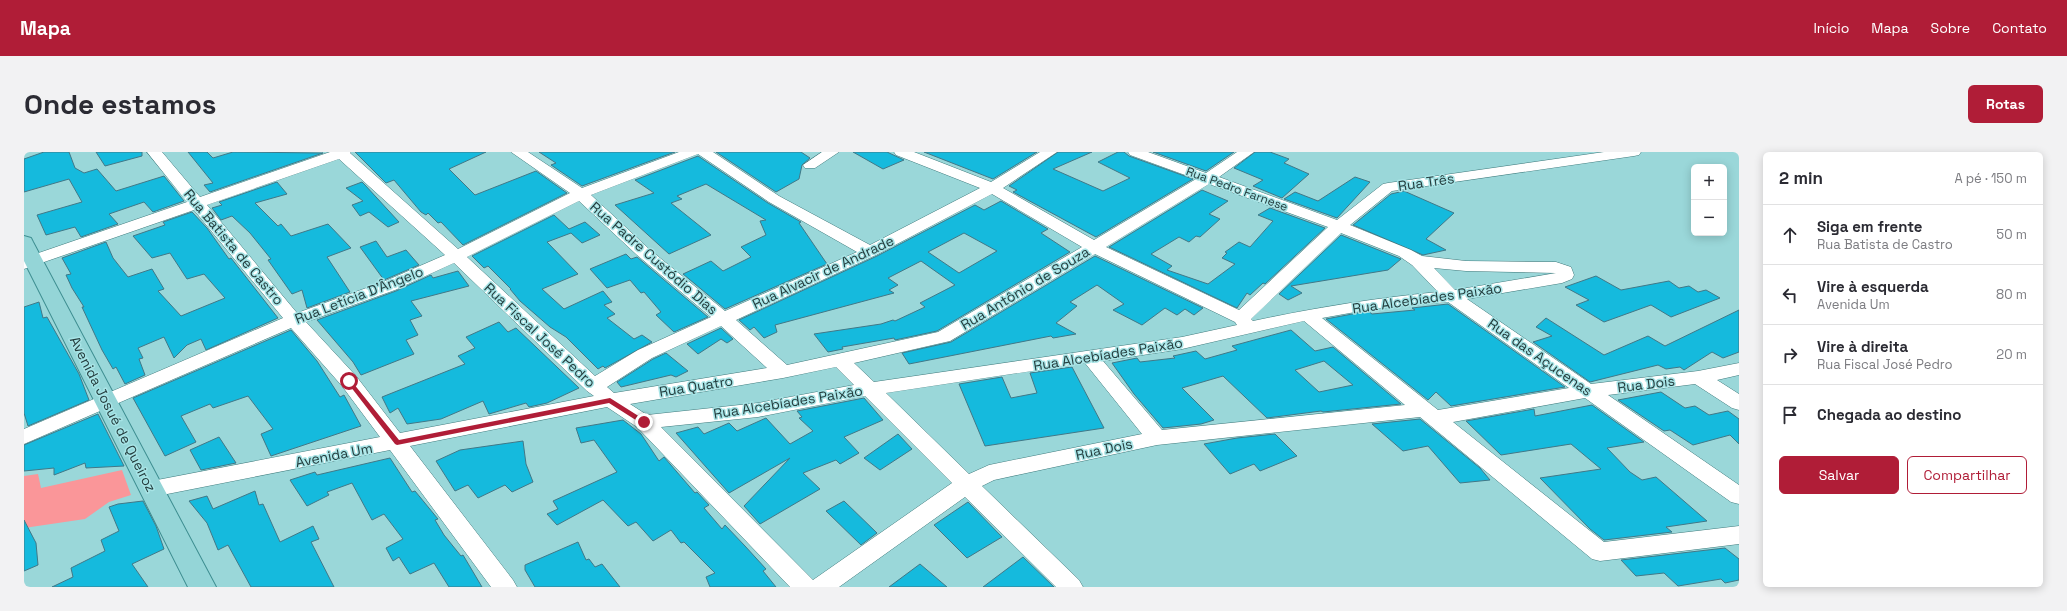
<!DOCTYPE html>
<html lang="pt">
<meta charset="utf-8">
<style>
body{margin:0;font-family:"Space Grotesk",sans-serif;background:#f2f2f3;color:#2b2b33}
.controls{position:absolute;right:12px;top:12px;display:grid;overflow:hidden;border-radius:6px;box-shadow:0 2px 10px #0003}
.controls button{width:36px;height:36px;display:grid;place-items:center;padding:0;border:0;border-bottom:1px solid #e1e1e2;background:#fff;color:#2b2b33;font:20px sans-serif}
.stop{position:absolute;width:12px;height:12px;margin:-9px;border:3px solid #b01d37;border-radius:50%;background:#fff}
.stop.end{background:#b01d37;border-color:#fff;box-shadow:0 1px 4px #0008}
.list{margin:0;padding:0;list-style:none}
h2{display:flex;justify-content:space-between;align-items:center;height:52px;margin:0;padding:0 16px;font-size:17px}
h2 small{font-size:13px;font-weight:400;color:#7c7c81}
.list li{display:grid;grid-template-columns:26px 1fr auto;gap:12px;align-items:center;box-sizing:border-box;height:60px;padding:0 16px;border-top:1px solid #e1e1e2}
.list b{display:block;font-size:15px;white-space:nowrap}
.list p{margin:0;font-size:13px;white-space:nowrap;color:#7c7c81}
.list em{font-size:13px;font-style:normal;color:#7c7c81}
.actions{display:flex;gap:8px;padding:12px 16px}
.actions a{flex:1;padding:9px 0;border:1px solid #b01d37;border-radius:6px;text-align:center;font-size:14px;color:#b01d37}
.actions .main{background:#b01d37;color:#fff}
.icon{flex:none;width:22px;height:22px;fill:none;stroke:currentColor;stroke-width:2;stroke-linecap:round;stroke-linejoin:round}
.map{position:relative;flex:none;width:1715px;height:435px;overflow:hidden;border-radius:6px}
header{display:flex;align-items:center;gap:24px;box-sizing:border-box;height:56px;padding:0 20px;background:#b01d37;color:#fff}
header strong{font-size:19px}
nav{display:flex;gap:22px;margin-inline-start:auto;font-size:14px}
.intro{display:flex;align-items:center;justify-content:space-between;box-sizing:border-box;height:96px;padding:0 24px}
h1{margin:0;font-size:28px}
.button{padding:10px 18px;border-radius:6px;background:#b01d37;color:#fff;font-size:14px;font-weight:700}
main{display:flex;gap:24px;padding:0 24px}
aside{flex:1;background:#fff;border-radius:6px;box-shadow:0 2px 10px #0003}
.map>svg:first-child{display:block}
</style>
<header>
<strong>Mapa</strong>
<nav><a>Início</a><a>Mapa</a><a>Sobre</a><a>Contato</a></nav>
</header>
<div class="intro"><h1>Onde estamos</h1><a class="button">Rotas</a></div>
<main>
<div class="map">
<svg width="1715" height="435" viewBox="0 0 1715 435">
<rect width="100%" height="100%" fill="#9ad7d9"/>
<path fill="#fa9699" d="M98,318l9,25 -22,7 -24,17 -61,9v-52l14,-2 3,14z"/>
<g fill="#15badd" stroke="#417887" fill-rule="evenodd">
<path d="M20,0h25l6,16 9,5 13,-4 19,22 48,-15 20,25 -31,11 -9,-10 -35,12 9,10 -37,13 -6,-10 -29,8 -9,-20 45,-13 -13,-23 -45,13v-33z"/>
<path d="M72,0h46v4l-37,10z"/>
<path d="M164,0h19l6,6 20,-6 90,1 -113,39 -6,-7 9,-2z"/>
<path d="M331,0h131l-37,17 26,26 61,-24 31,22 -104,52 -22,-23 -3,1 -10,-10 -2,2 -5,-3 -27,-32 -8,3z"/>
<path d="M515,0h136l-93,34 -31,-21 5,-2z"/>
<path d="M692,0h85l9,6 -8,7 -3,14 -23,13z"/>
<path d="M829,0h34l17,8 -21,9z"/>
<path d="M900,0h113l-44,27z"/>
<path d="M1034,0h34l-39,17 50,22 27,-13 -32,-16 20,-10h6l5,4 64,23 -97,58 -83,-45 4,-2 -8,-4z"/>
<path d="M1129,0h81l-28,19z"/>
<path d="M1231,0h15l19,7 -5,4 25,11 -27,24 -29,-12 10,-6 -29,-12z"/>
<path d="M674,4l70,47 33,19 -2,1 28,41 -102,45 -42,-35 28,-13 12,10 28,-14 -10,-10 25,-12 -6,-14 6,-1 -60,-36 -29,12 5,3 -11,4 40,32 -42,19 -54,-49 39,-12 -19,-13z"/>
<path d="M1331,25l15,5 -33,36 -53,-19 11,-7 23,9z"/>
<path d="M253,30l10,12 -32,9 23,23 3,-2 10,12 37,-12 23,24 -24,9 23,35 -43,16 -5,-18 -10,4 -24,-34 3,-1 -21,-26 -18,-17 -11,4 -9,-12 10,-3 -3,-3z"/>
<path d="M338,30l3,3 34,37 -11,5 -19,-15 -9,4 -8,-11 11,-4 -17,-13z"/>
<path d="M1178,38l26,11 -19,13 11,5 -20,18 -4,-1 -7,6 -10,-5 -28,17 21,12 -5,4 41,14 27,-20 -13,-6 5,-5 -2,-1 14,-10 11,5 23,-26 -15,-6 12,-7 55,20 -60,56 -2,-1 -13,12 -3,-2 -10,15 -128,-61z"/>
<path d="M1380,39l50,22 -28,26 20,11 -23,5 -70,-30 38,-31z"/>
<path d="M977,49l47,28 -7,4 29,19 -133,79 -42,9 -1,-2 -52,9 1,2 -15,3 -14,-18 67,-10 12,-4 2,1 30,-14 -5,-4 35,-18 -34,-24 -33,17 10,7 -9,5 5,3 -119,32 2,7 -13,6 -10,-11 -4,3 -11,-10 138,-64 98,-51 9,5zM940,81l33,18 -38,22 -31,-21z"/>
<path d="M168,60l15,16 22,31 2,-1 47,60 -72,32 -5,-11 -14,6 -13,13 -10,-21 -26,11 5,10 -4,1 6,16 -20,9 -9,-17 -3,2 -11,-19 -20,-43h2l-12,-19 -6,-13 5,-1 -9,-16 44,-16 7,16 15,19 24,-8 12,20 -6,2 23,25 44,-18 -21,-24 -17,5 -17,-26 -18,5 -19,-22 32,-11 -2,-3z"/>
<path d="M530,63l15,14 16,-7 15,13 -18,8 -11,-10 -24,9 31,32 -36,15 22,20 39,-18 9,11 -8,3 11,9 -8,4 27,21 8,-4 10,7 -47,26 -2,-2 -5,3 -32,-32 -16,-10 -30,-26 -10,-12h1l-23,-23 -4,2 -12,-12z"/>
<path d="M1317,83l60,24 -13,11 -97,16 11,7 -14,7 -9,-6z"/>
<path d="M352,89l11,16 19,-7 13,15 -35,15 -24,-33z"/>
<path d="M602,102l5,5 6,-2 71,60 -34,15 -18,-17 5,-3 -17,-20 -3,1 -11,-13 -23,8 -17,-19z"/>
<path d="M1071,104l108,52 -9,7 -9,-6 -8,6 -12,-7 -23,17 -29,-15 11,-6 -27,-19 -27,17 7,4 -21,17 20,11 -23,4 -2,-2 -142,28 -7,-11 49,-11z"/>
<path d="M434,119l11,15 -58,15 11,15 -12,4 8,15 -12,5 8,14 -53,21 -8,-13 -36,-42 79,-29 35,-16 2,3z"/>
<path d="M1572,124l25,14 48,-9 10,7 10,-2 9,6 8,-2 14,8 -49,19 -20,-12 -47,17 -28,-17 13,-5 -24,-13z"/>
<path d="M15,150l4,16 4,-1 32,57 10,26 -61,26 -4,-13v-106z"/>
<path d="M1424,152l117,83 -114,19 -15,-14 -8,8 -102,-81 42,-8 4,3 43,-4 -3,-2z"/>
<path d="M1715,158v42l-16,6 -11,-6 -28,18 -4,-3 -14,2 -8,-4 -68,17 -57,-40 19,-6 -16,-9 10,-9 58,37 44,-19 17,10z"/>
<path d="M475,170l9,10 8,-4 63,60 -32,15 -18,4 -3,-4 -37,11 -6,-13 -42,18 -34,5 -9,-16 -8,5 -8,-16 83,-33 -7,-8 17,-8 -9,-11z"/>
<path d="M697,176l12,11 -6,4 -6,-4 -23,15 -11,-10z"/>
<path d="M267,178l26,31 23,36 4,-2 17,31 -90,30 -10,-22 12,-5 -25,-33 -35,12 -3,-4 -29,12 15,26 -31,14 -32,-58z"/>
<path d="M1267,178l24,21 18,-4 68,57 -78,8 -2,-1 -54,7 -44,-42 -41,12 32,32 -13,4 -38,4 -29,-34 -22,-31 25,-5 3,4 35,-4 -2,-2 23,-5 9,8 32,-9 -5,-4zM1300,209l29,24 -34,7 -24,-22z"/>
<path d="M642,201l22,18 -12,6 -5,-2 -50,12 -4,-5 36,-23z"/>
<path d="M1048,215l32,61 -119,18 -26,-62 43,-7 9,21 26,-5 -7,-20z"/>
<path d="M1637,240l24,16 10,-2 14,9 19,-4 11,8v25l-9,-9 -37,10 -23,-15 -6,1 -46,-31z"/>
<path d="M840,246l19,22 -39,17 15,16 -19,11 -4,-4 -33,13 17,16 -60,35 -16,-18 46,-48 -61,35 -53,-60 22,-6 6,7 25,-11 8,8 29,-13 24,26 23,-13 -14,-13 3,-1 -5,-6z"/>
<path d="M1568,253l52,37 -37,6 23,24 12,8 14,-3 51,44 -41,6 6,5 -68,8 -14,-11 -50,-51 61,-9 -30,-25 -70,11 -35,-34 68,-12 1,7z"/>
<path d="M74,262l26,52 -38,2 -1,-5 -31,12v-7l-30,3v-26z"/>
<path d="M1396,267l60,49 10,12 -30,3 -32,-37 -25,5 -31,-27z"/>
<path d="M599,268l18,14 18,27 5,-4 31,36 2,-1 12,13 -5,3 18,21 3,-4 20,21 21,23 -3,2 13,16h-66l-4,-10 9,-4 -31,-31 -3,1 -10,-13 -18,11 -17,-19 -8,4 -25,-26 -46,25 -10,-11 11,-5 -5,-8 64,-29 -23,-32 -13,3 -5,-15z"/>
<path d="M874,282l14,15 -32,21 -16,-12z"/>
<path d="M1251,282l22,22 -37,15 -6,-7 -24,10 -26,-30 33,-6z"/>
<path d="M195,285l17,26 -35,7 -11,-20z"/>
<path d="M499,289l3,23 7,18 -21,10 -7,-7 -27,13 -10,-13 -13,6 -19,-30 24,-11z"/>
<path d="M366,306l22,34 3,-1 23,28 -3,1 9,15 17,21 2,-1 19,32h-33l-15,-24 -24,11 -11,-17 -6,4 -7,-13 17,-9 -19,-25 -12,6 -20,-37 -25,9 2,3 -22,11 -17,-26 25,-8 2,3z"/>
<path d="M231,339l4,14 4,-1 17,38 33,-16 6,13 -8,3 23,45h-83l-23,-42 -10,5 -11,-27 -18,-22 18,-5 6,13z"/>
<path d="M119,349l13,25 8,23 -32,15 16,23h-96l21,-10 -2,-9 34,-17 -4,-11 18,-9 -10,-24 9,-3z"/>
<path d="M820,349l33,32 -16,12 -35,-34z"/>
<path d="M944,350l34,35 -35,21 -33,-33z"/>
<path d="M0,368l12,23 2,22 -14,6z"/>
<path d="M554,390l8,18 3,-1 6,8 7,-3 18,23h-85l-10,-17v-5z"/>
<path d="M1701,396l14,11v21l-14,3 -4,-4 -43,7 -14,-13 -28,3 -15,-16z"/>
<path d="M999,405l31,30h-71z"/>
<path d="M896,412l27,23h-58z"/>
</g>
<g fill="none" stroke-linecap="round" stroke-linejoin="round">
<defs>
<g id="street">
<path d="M123,0h15l38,45 130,-45h21l-1,1 108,96 112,-56 -59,-41h17l54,36 97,-36h34l66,44 91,49 110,-57 -84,-33 -2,-3h20l77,30 49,-30h17l-54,36 91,52 102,-61 -66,-24 -2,-3h20l58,21 31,-21h17l-35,25 118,43 46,-36 5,-1 216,-31h37l-2,3 -5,1 -242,35 -42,34 61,25 11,6 44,5 90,1 15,5 3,8 -2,4 -10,4 -95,16 124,85 107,-13 41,-8v12l-22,5 22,14v16l-7,-2 -37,-24 -87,11 131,90v19l-8,-2 -146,-104 -132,24 151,120 135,-16v18l-139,17 -8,-2 -172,-142 -263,28 -163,35 -12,6 97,94 4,7h-27l-91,-90 -126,90h-49l-153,-160 -30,-20 -197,39 103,134 4,7h-26l-101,-137 -238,47 -8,-2 -3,-6 3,-6 8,-2 228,-44 -38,-51 -51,-58 -267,116v-15l259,-111 -89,-108 -170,59v-11l163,-56zM674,2l71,48 88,50 -132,59 -76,-62 -58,-54zM315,7l106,96 -62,27 -86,31 -90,-108zM1185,32l119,43 -89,83 -133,-63zM968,42l90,53 -144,85 -151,33 -51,-45 140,-65zM555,49l58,54 74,62 -73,33 -43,26 -128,-119zM1317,81l58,23 13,9 26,27c-63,6 -124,16 -185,29l-2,-2zM1071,102l140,68 2,3 -55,12 -308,45 -20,-19 96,-22zM430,111l133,128 7,5 -194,37 -44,-57 -50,-54 89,-32zM1410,116l32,3 90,2 -101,17zM1424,150l121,86 -131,22 -116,-92 50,-9zM1280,169l101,84 -243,25 -59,-69 79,-12zM697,174l46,42 -153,25 -7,-6 45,-29zM1061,211l57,71 -153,31 -20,9 -83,-81zM812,215l18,18 -96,18 -111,12 -17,-11 153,-26zM841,244l87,87 -139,97 -152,-153 97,-10z"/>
<path d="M798,0h17l-24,16h-10l-2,-3z"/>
</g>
<path id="primary" d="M0,84l7,2 2,4 183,345h-28l-164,-326z"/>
</defs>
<use href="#street" stroke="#407b7d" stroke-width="1"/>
<use href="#primary" stroke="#3e8e91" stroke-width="2"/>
<use href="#street" fill="#fff" fill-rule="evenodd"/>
<use href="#primary" fill="#94d5d7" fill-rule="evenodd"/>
</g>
<path fill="#b01d37" d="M325,226l50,62 211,-42 38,24 -6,2 -33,-21 -212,42 -2,-1 -48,-62v-3z"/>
<g text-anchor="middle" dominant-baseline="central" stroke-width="3" stroke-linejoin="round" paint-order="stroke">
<g font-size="12" fill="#243d3e" stroke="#a7e4e6">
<text transform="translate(1213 37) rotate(20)">Rua Pedro Farnese</text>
</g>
<g font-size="14" fill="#243d3e" stroke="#a7e4e6">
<text transform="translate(1402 30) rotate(-8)">Rua Três</text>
<text transform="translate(210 95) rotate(50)">Rua Batista de Castro</text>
<text transform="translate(630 106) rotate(41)">Rua Padre Custódio Dias</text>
<text transform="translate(799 120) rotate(-25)">Rua Alvacir de Andrade</text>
<text transform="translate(1001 136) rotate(-31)">Rua Antônio de Souza</text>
<text transform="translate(335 143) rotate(-21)">Rua Letícia D'Ângelo</text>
<text transform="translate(1403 146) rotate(-8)">Rua Alcebíades Paixão</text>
<text transform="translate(516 183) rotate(43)">Rua Fiscal José Pedro</text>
<text transform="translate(1084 202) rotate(-9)">Rua Alcebíades Paixão</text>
<text transform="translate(1516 205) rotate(35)">Rua das Açucenas</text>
<text transform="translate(1622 232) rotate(-7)">Rua Dois</text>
<text transform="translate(672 234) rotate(-9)">Rua Quatro</text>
<text transform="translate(764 250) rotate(-9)">Rua Alcebíades Paixão</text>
<text transform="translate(89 262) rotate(63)">Avenida Josué de Queiroz</text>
<text transform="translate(1080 297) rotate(-12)">Rua Dois</text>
<text transform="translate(310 303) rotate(-11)">Avenida Um</text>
</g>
</g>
</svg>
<div class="controls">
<button>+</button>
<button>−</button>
</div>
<div class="stop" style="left:325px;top:229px"></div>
<div class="stop end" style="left:620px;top:270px"></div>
</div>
<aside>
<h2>2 min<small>A pé · 150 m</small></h2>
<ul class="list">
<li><svg class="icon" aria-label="ahead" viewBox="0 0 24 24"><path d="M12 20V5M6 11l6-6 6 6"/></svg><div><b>Siga em frente</b><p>Rua Batista de Castro</p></div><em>50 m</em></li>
<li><svg class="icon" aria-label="left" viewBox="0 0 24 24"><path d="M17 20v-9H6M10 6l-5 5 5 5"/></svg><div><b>Vire à esquerda</b><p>Avenida Um</p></div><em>80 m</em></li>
<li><svg class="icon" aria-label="right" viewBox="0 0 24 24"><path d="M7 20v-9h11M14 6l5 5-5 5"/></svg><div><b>Vire à direita</b><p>Rua Fiscal José Pedro</p></div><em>20 m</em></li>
<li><svg class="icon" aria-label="arrive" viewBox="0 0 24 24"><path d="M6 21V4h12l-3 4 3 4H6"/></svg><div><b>Chegada ao destino</b></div></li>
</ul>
<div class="actions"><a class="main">Salvar</a><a>Compartilhar</a></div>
</aside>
</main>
